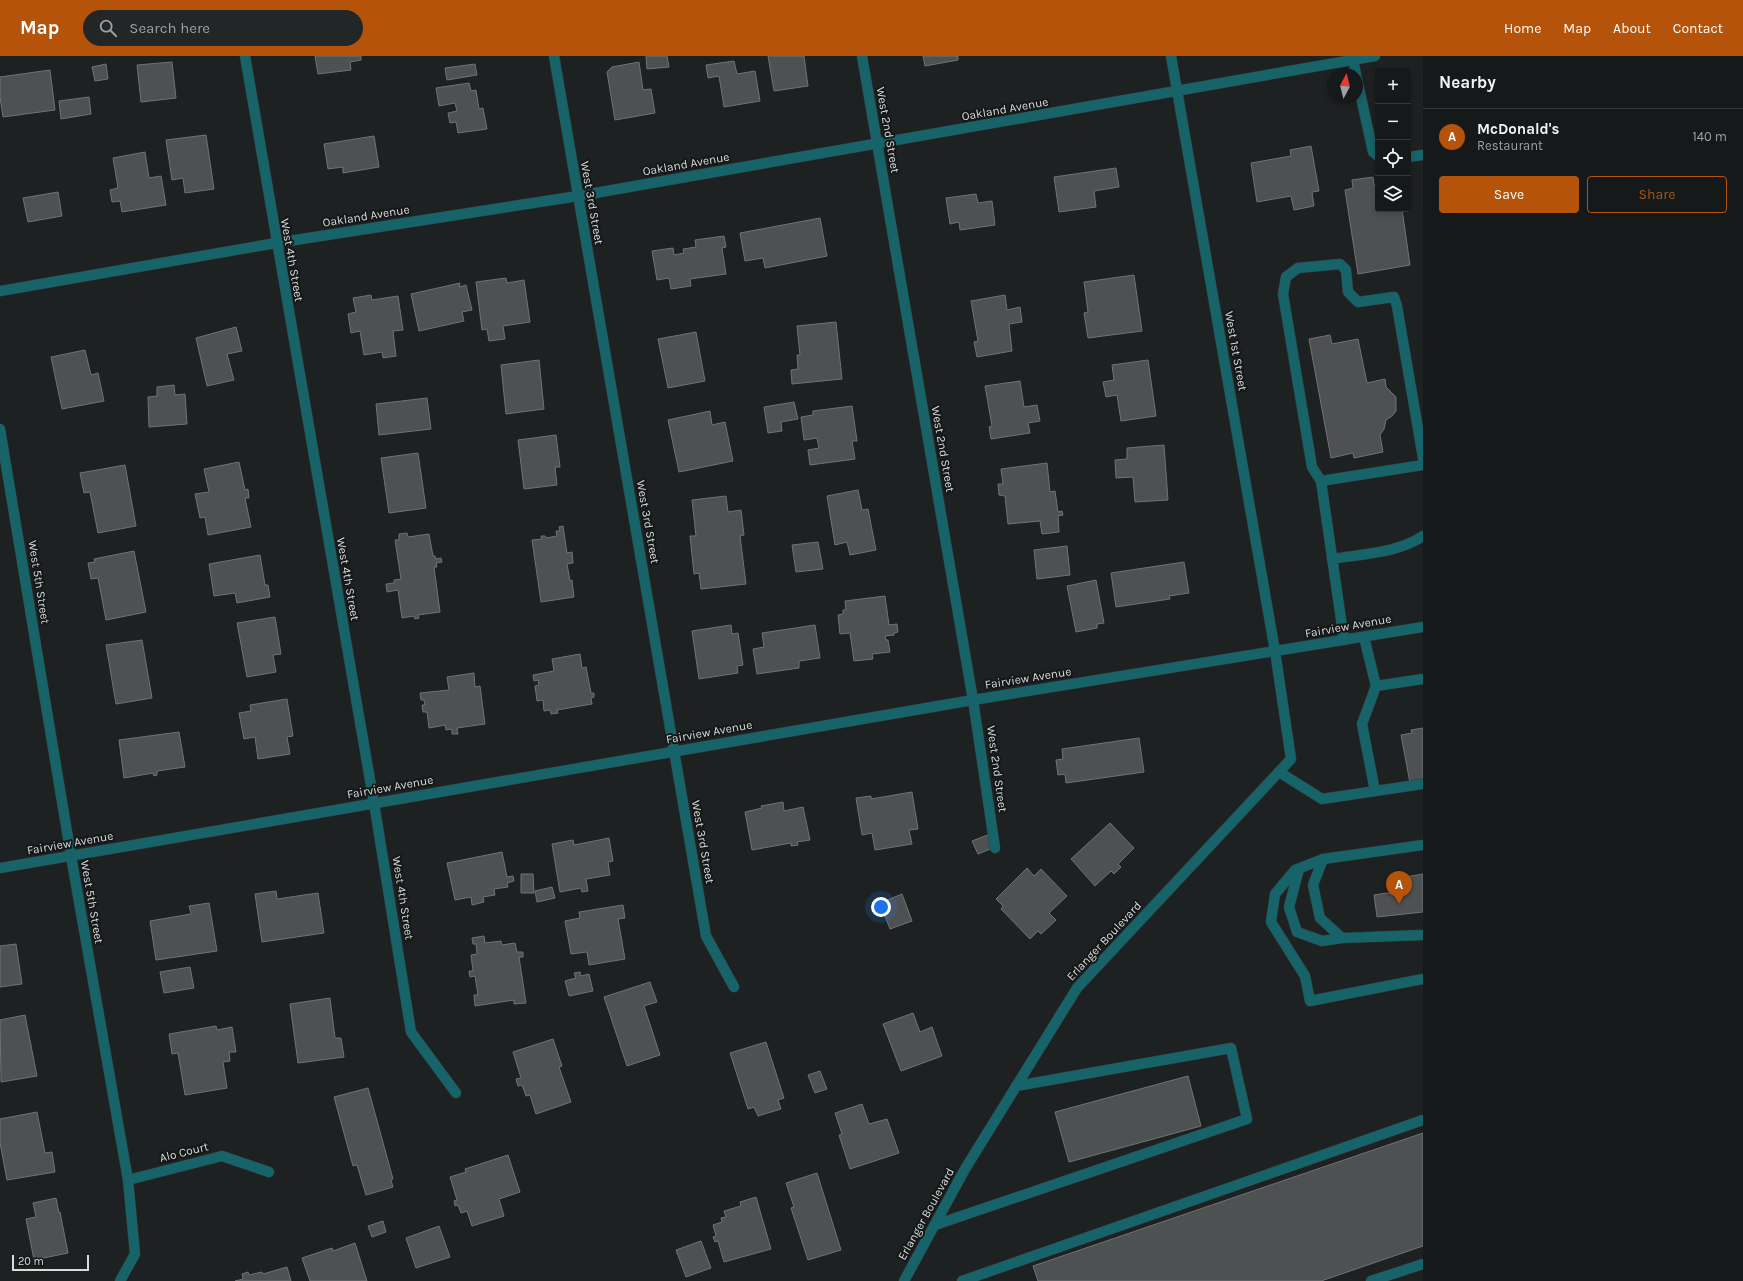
<!DOCTYPE html>
<meta charset="utf-8">
<style>
body{margin:0;font-family:Karla,sans-serif;background:#232626;color:#f1f3f6}
.controls{position:absolute;right:12px;top:12px;display:grid;overflow:hidden;border-radius:4px;box-shadow:0 2px 6px #0003}
.controls button{width:36px;height:36px;display:grid;place-items:center;padding:0;border:0;border-bottom:1px solid #353838;background:#161919;color:#f1f3f6;font:20px sans-serif}
.compass{position:absolute;left:1327px;top:12px;width:36px;height:36px;border-radius:50%;background:#161919;box-shadow:0 2px 6px #0003;rotate:7deg}
.scale{position:absolute;left:12px;bottom:10px;width:77px;box-sizing:border-box;padding-left:4px;border:2px solid #dadcdc;border-top:0;font-size:11px;line-height:14px;white-space:nowrap;color:#dadcdc;-webkit-text-stroke:3px #151818;paint-order:stroke}
.you{position:absolute;left:881px;top:851px;width:14px;height:14px;margin:-10px;border:3px solid #fff;border-radius:50%;background:#1a73e8;box-shadow:0 0 0 6px #1a73e833}
.badge{display:grid;place-items:center;width:26px;height:26px;border-radius:50%;background:#b45309;color:#fff;font-size:13px;font-weight:700}
.pin{position:absolute;translate:-50% -33px;filter:drop-shadow(0 1px 2px #0008)}
.pin::after{content:'';position:absolute;top:21px;width:14px;height:12px;background:inherit;clip-path:polygon(0 0,100% 0,50% 100%)}
.list{margin:0;padding:0;list-style:none}
h2{display:flex;justify-content:space-between;align-items:center;height:52px;margin:0;padding:0 16px;font-size:17px}
h2 small{font-size:13px;font-weight:400;color:#9ea0a2}
.list li{display:grid;grid-template-columns:26px 1fr auto;gap:12px;align-items:center;box-sizing:border-box;height:56px;padding:0 16px;border-top:1px solid #353838}
.list b{display:block;font-size:15px;white-space:nowrap}
.list p{margin:0;font-size:13px;white-space:nowrap;color:#9ea0a2}
.list em{font-size:13px;font-style:normal;color:#9ea0a2}
.actions{display:flex;gap:8px;padding:12px 16px}
.actions a{flex:1;padding:9px 0;border:1px solid #b45309;border-radius:4px;text-align:center;font-size:14px;color:#b45309}
.actions .main{background:#b45309;color:#fff}
.icon{flex:none;width:22px;height:22px;fill:none;stroke:currentColor;stroke-width:2;stroke-linecap:round;stroke-linejoin:round}
.map{position:relative;flex:none;width:1423px;height:1225px;overflow:hidden}
header{display:flex;align-items:center;gap:24px;box-sizing:border-box;height:56px;padding:0 20px;background:#b45309;color:#fff}
header strong{font-size:19px}
nav{display:flex;gap:22px;margin-inline-start:auto;font-size:14px}
.search{width:280px;height:36px;background:#232626;display:flex;align-items:center;gap:10px;box-sizing:border-box;padding:0 14px;border-radius:22px;color:#9ea0a2;font-size:15px}
main{display:flex}
aside{flex:1;background:#161919}
.map>svg:first-child{display:block}
</style>
<header>
<strong>Map</strong>
<div class="search"><svg class="icon" aria-label="search" viewBox="0 0 24 24"><circle cx="10" cy="10" r="6"/><path d="M15 15l6 6"/></svg>Search here</div>
<nav><a>Home</a><a>Map</a><a>About</a><a>Contact</a></nav>
</header>
<main>
<div class="map">
<svg width="1423" height="1225" viewBox="0 0 1423 1225">
<rect width="100%" height="100%" fill="#1e2121"/>
<g fill="#4e5152" stroke="#707374">
<path d="M315,0h46v4l-11,2 1,8 -33,4z"/>
<path d="M646,0h21l2,11 -22,2z"/>
<path d="M768,0h36l4,30 -34,5z"/>
<path d="M923,0h35v4l-33,6z"/>
<path d="M734,5l3,13 18,-3 5,30 -36,6 -5,-31 -11,2 -2,-13z"/>
<path d="M172,6l4,36 -35,4 -4,-37z"/>
<path d="M639,6l4,28 8,-1 4,24 -40,7 -8,-48 5,-5z"/>
<path d="M106,8l2,15 -13,2 -3,-14z"/>
<path d="M475,8l2,11 -30,5 -2,-12z"/>
<path d="M50,14l5,40 -52,7 -3,-20v-20z"/>
<path d="M469,27l2,8 5,-1 3,19 4,-1 4,21 -29,4 -2,-11 -6,1 -2,-10 9,-2 -2,-8 -16,3 -3,-18z"/>
<path d="M89,41l2,17 -30,5 -2,-18z"/>
<path d="M206,79l8,54 -29,4 -2,-15 -11,2 -6,-40z"/>
<path d="M374,80l5,31 -36,6v-6l-15,2 -4,-25z"/>
<path d="M1311,90l8,45 -7,1 2,14 -20,4 -3,-14 -34,6 -6,-39 40,-7 -1,-6z"/>
<path d="M145,96l4,26 12,-2 5,29 -44,7 -2,-11 -8,1 -2,-12 8,-2 -5,-30z"/>
<path d="M1116,112l3,19 -25,4 2,16 -37,5 -5,-35z"/>
<path d="M1373,121l1,8h4v24h24l8,56 -52,9 -13,-84 8,-2 -1,-8z"/>
<path d="M58,136l4,24 -34,6 -5,-24z"/>
<path d="M976,138l2,9 14,-2 3,24 -35,5 -1,-8 -9,2 -4,-26z"/>
<path d="M820,162l7,38 -62,12 -2,-10 -18,3 -5,-28z"/>
<path d="M724,180l2,11 -4,1 4,26 -36,5 1,7 -20,3 -2,-11 -12,2 -5,-29 21,-3 1,7 10,-2 -1,-4 13,-2 -1,-7z"/>
<path d="M1134,219l8,56 -54,7 -4,-25 4,-1 -4,-30z"/>
<path d="M506,222l1,5 17,-3 6,42 -27,4 2,13 -16,2 -2,-12 -5,1 -6,-48z"/>
<path d="M460,227l-1,4 7,-2 6,25 -10,2 2,9 -45,10 -8,-37z"/>
<path d="M371,239l1,5 26,-4 5,34 -10,1 3,25 -13,2 -1,-6 -18,3 -4,-24 -9,2 -3,-19 8,-2 -3,-14z"/>
<path d="M1005,239l2,15 13,-3 2,15 -13,2 3,27 -35,6 -3,-15 4,-1 -7,-40z"/>
<path d="M836,266l6,57 -50,5 -1,-14 7,-1 -1,-14h3l-3,-29z"/>
<path d="M236,271l6,24 -15,3 7,26 -27,6 -11,-48z"/>
<path d="M696,276l9,49 -37,7 -10,-49z"/>
<path d="M1330,279l2,9 26,-5 9,44 18,-4 1,8 10,10v14l-4,5 -6,4 -2,9 -4,6 3,17 -29,6 -1,-5 -22,5 -22,-119z"/>
<path d="M85,294l6,25 7,-2 6,28 -42,8 -11,-52z"/>
<path d="M539,304l5,49 -38,5 -5,-49z"/>
<path d="M1148,304l8,56 -35,5 -4,-26 -11,2 -3,-15 11,-2 -2,-15z"/>
<path d="M1020,325l4,26 13,-2 3,16 -12,2 2,10 -39,6 -2,-12 3,-1 -7,-40z"/>
<path d="M174,329l1,10 10,-1 2,30 -38,3 -1,-30 9,-1v-9z"/>
<path d="M427,342l4,31 -52,6 -3,-31z"/>
<path d="M794,346l4,17 -17,3 1,9 -14,2 -4,-26z"/>
<path d="M852,350l5,35h-5l3,18 -45,6 -2,-15 11,-2 -2,-10 -13,2 -3,-23 12,-2v-4z"/>
<path d="M710,355l2,14 13,-3 8,39 -54,11 -11,-52z"/>
<path d="M556,379l4,32h-5l2,18 -33,4 -6,-49z"/>
<path d="M1164,389l4,55 -33,2 -2,-25 -17,1 -1,-18 12,-1v-11z"/>
<path d="M418,397l8,55 -37,5 -8,-55z"/>
<path d="M239,406l6,28 3,-1 1,9h-4l6,29 -43,8 -3,-18 -5,1 -5,-24 14,-2 -5,-23z"/>
<path d="M1047,407l3,29 5,-1 3,21 4,-1 1,4 -5,1 1,16 -17,2 -2,-13 -32,3 -3,-28 -6,-1 -1,-11h5l-2,-15z"/>
<path d="M125,409l11,61 -38,7 -8,-41 -6,1 -4,-20z"/>
<path d="M858,434l4,20 6,-1 8,41 -26,5 -3,-13 -12,3 -8,-49z"/>
<path d="M726,440l2,16 13,-2 3,25 -4,1 6,48 -45,5 -2,-16 -5,1 -4,-38h6l-4,-36z"/>
<path d="M563,470l4,27 5,-1 1,11 -6,1 3,17 2,-1 2,17 -33,5 -9,-62 10,-1 -1,-3h4l1,2 11,-2 -1,-5h4l-1,-4z"/>
<path d="M407,477l1,4 21,-3 4,22h2l1,3 5,-1 1,4 -6,1 1,4h-3l6,45 -22,3 1,3 -4,1 -1,-3 -12,2 -4,-28 -11,2 -1,-8 8,-1v-3l7,-1 -6,-39h4v-6z"/>
<path d="M818,486l5,27 -27,3 -4,-27z"/>
<path d="M1067,490l3,29 -33,4 -3,-29z"/>
<path d="M134,495l12,61 -40,8 -8,-42 -7,1 -3,-16 7,-1 -1,-3z"/>
<path d="M260,499l5,30h3l2,12 -33,6 -2,-10 -21,3 -5,-32z"/>
<path d="M1184,506l5,31 -20,3 1,3 -54,8 -5,-34z"/>
<path d="M1096,524l8,43 -7,1v4l-21,4 -9,-46z"/>
<path d="M885,540l4,29 8,-1 1,8 -4,1v2l-9,1 1,4h2l2,12 -18,2 1,5 -19,2 -4,-28 -10,1 -2,-19 5,-1v-4h3l-1,-9z"/>
<path d="M275,561l6,37 -8,1 3,17 -29,5 -10,-54z"/>
<path d="M731,569l1,9 6,-1 5,32 -6,1 1,7 -39,6 -7,-48z"/>
<path d="M815,569l5,33 -21,3v7l-42,6 -4,-25 11,-2 -2,-14z"/>
<path d="M142,584l10,58 -36,6 -10,-59z"/>
<path d="M580,598l2,14 4,-1 5,26h3v4l-3,1 1,6 -35,6 1,3 -7,1 -1,-4 -6,1 -1,-11 -6,1 -2,-15 4,-1 -1,-5 -4,1 -1,-6 21,-4 -2,-12z"/>
<path d="M474,617l1,14 5,-1 5,38 -28,4 1,6h-6v-5l-6,1 -1,-5 -16,3 -2,-16h-4l-1,-7h3l-1,-5h-3l-1,-7 29,-3 -2,-13z"/>
<path d="M287,643l6,37 -6,1 3,17 -32,5 -3,-22 -11,2 -5,-26 12,-2 -1,-6z"/>
<path d="M1423,672v52l-13,3 -9,-48 11,-2 -1,-3z"/>
<path d="M179,676l6,35 -28,4v4l-3,1 -1,-3 -29,5 -5,-38z"/>
<path d="M1139,682l5,34 -78,11 -1,-9 -7,1 -2,-15 7,-1 -1,-10z"/>
<path d="M912,736l6,37 -9,1 3,14 -37,6 -3,-17 -10,2 -6,-37 15,-2v3z"/>
<path d="M783,746l1,9 19,-4 7,33 -13,2 1,3 -7,1v-3l-39,7 -7,-38 17,-4 -1,-2z"/>
<path d="M1110,767l24,25 -16,16 3,3 -7,7 -3,-3 -16,15 -24,-27z"/>
<path d="M990,778l5,13 -17,7 -6,-13z"/>
<path d="M609,782l4,23 -5,1 2,13 -24,4 2,12 -6,1 -1,-4 -21,4 -8,-48 21,-4 1,5z"/>
<path d="M502,796l5,25 6,-1 1,5 -7,2 1,4 -14,2 1,6 -12,2 1,5 -12,3 -1,-8 -16,3 -8,-37z"/>
<path d="M1027,812l7,8 7,-7 26,27 -18,17 7,7 -15,14 -3,-3 -8,8 -29,-30 2,-3 -7,-7z"/>
<path d="M521,818h12l1,19h-13z"/>
<path d="M1423,818v38l-46,5 -3,-22 27,-4 -1,-13z"/>
<path d="M552,831l3,11 -18,4 -2,-11z"/>
<path d="M276,835l1,8 41,-6 6,40 -62,9 -7,-48z"/>
<path d="M902,838l10,27 -22,8 -10,-26z"/>
<path d="M209,847l8,48 -61,9 -6,-39 41,-7 -2,-8z"/>
<path d="M623,849l2,13 -7,1 7,40 -36,6 -2,-13 -16,2 -6,-33 15,-3 -1,-6z"/>
<path d="M484,880l1,7 16,-2 1,4 13,-2 2,9h6v5h-4l7,46 -12,1v-4l-39,6 -1,-11h4l-3,-19 -5,1 -1,-6h4l-2,-16 6,-1 -1,-10h-3l-1,-6z"/>
<path d="M16,888l6,40 -22,3v-41z"/>
<path d="M190,911l4,21 -30,5 -4,-21z"/>
<path d="M580,916l1,4 8,-2 4,17 -24,5 -4,-15 11,-3 -2,-5z"/>
<path d="M650,926l7,20 -13,4 16,49 -33,11 -23,-69z"/>
<path d="M330,942l5,40h6l3,19 -46,6 -8,-59z"/>
<path d="M913,957l7,19 12,-5 10,29 -41,15 -18,-47z"/>
<path d="M25,959l12,61 -36,6 -1,-62z"/>
<path d="M216,970l1,4 15,-3 4,25h-7l1,9 -7,1 4,26 -42,7 -7,-42 -6,1 -3,-20z"/>
<path d="M553,983l9,27 -3,1 12,35 -35,12 -6,-19 -4,1 -4,-11 -4,1 -2,-7 5,-1 -8,-26z"/>
<path d="M766,986l18,56 -6,2 3,9 -23,7 -4,-9 -6,2 -18,-56z"/>
<path d="M820,1015l7,18 -12,4 -7,-18z"/>
<path d="M1188,1020l13,50 -132,36 -14,-50z"/>
<path d="M368,1032l25,91 -2,1 2,7 -27,8 -9,-30 -4,1 -19,-69z"/>
<path d="M862,1048l7,20 18,-5 12,34 -49,16 -11,-34 3,-1 -7,-21z"/>
<path d="M37,1056l8,41 7,-1 3,20 -48,8 -7,-37v-24z"/>
<path d="M1423,1077v113l-102,35h-283l-5,-15z"/>
<path d="M508,1099l12,37 -21,7 5,17 -32,10 -5,-15 -6,2 -3,-8 -3,1 -1,-5 3,-1 -7,-23 16,-5 -1,-3z"/>
<path d="M817,1117l24,77 -33,10 -17,-52 3,-1 -8,-24z"/>
<path d="M756,1141l15,52 -47,13 -6,-21 -3,1 -2,-5 3,-1 -3,-11 9,-3 -1,-4 5,-1 -2,-6 17,-5 -1,-4z"/>
<path d="M56,1142l3,15 1,-1 8,41 -34,7 -8,-41 10,-2 -3,-14z"/>
<path d="M383,1165l3,11 -14,5 -4,-11z"/>
<path d="M439,1170l11,31 -34,11 -10,-30z"/>
<path d="M701,1185l10,27 -25,9 -10,-27z"/>
<path d="M355,1187l12,38h-57l-8,-23 30,-10 1,3z"/>
<path d="M287,1211l4,14h-56l8,-2 -1,-5 6,-2 1,3 13,-3 1,2z"/>
</g>
<g fill="none" stroke-linecap="round" stroke-linejoin="round">
<defs>
<g id="lane">
<path d="M1353,4l3,14"/>
<path d="M1357,23l16,73 5,4"/>
<path d="M1408,101l15,-2"/>
<path d="M1423,402l-26,-152 -3,-9 -36,5 -10,-10 -2,-22 -6,-6 -42,4 -12,9 -3,17 29,173 9,14 102,-16"/>
<path d="M1321,425l23,159"/>
<path d="M1332,503c30,-5 66,-6 91,-23"/>
<path d="M1364,581l12,49 47,-7"/>
<path d="M1279,716l43,27 101,-15"/>
<path d="M1375,735l-13,-67 14,-38"/>
<path d="M1423,789l-100,14 -28,11 -20,24 -4,28 34,54 5,25 113,-22"/>
<path d="M1323,803l-10,26 7,33 22,20 81,-3"/>
<path d="M1299,813l-10,38 8,25 25,9 20,-3"/>
<path d="M935,1169l312,-106 -16,-71 -215,38"/>
<path d="M962,1225l461,-161"/>
<path d="M1371,1225l52,-17"/>
</g>
<g id="street">
<path d="M245,0l129,747 37,229 45,61"/>
<path d="M554,0l152,880 28,51"/>
<path d="M862,0l111,644 22,148"/>
<path d="M0,235l276,-48 302,-47 797,-140"/>
<path d="M0,373l71,427 57,324 7,74 -15,27"/>
<path d="M0,812l973,-168 450,-73"/>
<path d="M128,1124l94,-24 47,16"/>
<path d="M904,1225l61,-112 112,-181 214,-229 -16,-108 -104,-595"/>
</g>
</defs>
<use href="#lane" stroke="#383b3b" stroke-width="11"/>
<use href="#street" stroke="#383b3b" stroke-width="11"/>
<use href="#lane" stroke="#16646a" stroke-width="10"/>
<use href="#street" stroke="#16646a" stroke-width="10"/>
</g>
<g text-anchor="middle" dominant-baseline="central" stroke-width="4" stroke-linejoin="round" paint-order="stroke">
<g font-size="12" fill="#dadcdc" stroke="#151818">
<text transform="translate(1005 53) rotate(-10)">Oakland Avenue</text>
<text transform="translate(888 74) rotate(80)">West 2nd Street</text>
<text transform="translate(686 108) rotate(-10)">Oakland Avenue</text>
<text transform="translate(592 147) rotate(80)">West 3rd Street</text>
<text transform="translate(366 160) rotate(-9)">Oakland Avenue</text>
<text transform="translate(292 204) rotate(80)">West 4th Street</text>
<text transform="translate(1236 295) rotate(80)">West 1st Street</text>
<text transform="translate(943 393) rotate(80)">West 2nd Street</text>
<text transform="translate(648 466) rotate(80)">West 3rd Street</text>
<text transform="translate(348 523) rotate(80)">West 4th Street</text>
<text transform="translate(39 526) rotate(81)">West 5th Street</text>
<text transform="translate(1348 570) rotate(-10)">Fairview Avenue</text>
<text transform="translate(1028 622) rotate(-9)">Fairview Avenue</text>
<text transform="translate(709 676) rotate(-10)">Fairview Avenue</text>
<text transform="translate(997 713) rotate(82)">West 2nd Street</text>
<text transform="translate(390 731) rotate(-10)">Fairview Avenue</text>
<text transform="translate(703 786) rotate(80)">West 3rd Street</text>
<text transform="translate(70 787) rotate(-10)">Fairview Avenue</text>
<text transform="translate(403 842) rotate(81)">West 4th Street</text>
<text transform="translate(92 846) rotate(80)">West 5th Street</text>
<text transform="translate(1104 885) rotate(-47)">Erlanger Boulevard</text>
<text transform="translate(184 1096) rotate(-14)">Alo Court</text>
<text transform="translate(926 1158) rotate(-61)">Erlanger Boulevard</text>
</g>
</g>
</svg>
<div class="controls">
<button>+</button>
<button>−</button>
<button><svg class="icon" aria-label="locate" viewBox="0 0 24 24"><circle cx="12" cy="12" r="6"/><path d="M12 2v4M12 18v4M2 12h4M18 12h4"/></svg></button>
<button><svg class="icon" aria-label="layers" viewBox="0 0 24 24"><path d="M12 4l9 5-9 5-9-5zM3 14l9 5 9-5"/></svg></button>
</div>
<svg class="compass" viewBox="-18 -18 36 36"><path d="M0-13l5 13h-10z" fill="#e53935"/><path d="M0 13l5-13h-10z" fill="#9ea0a2"/></svg>
<div class="scale">20 m</div>
<div class="you"></div>
<div class="pin badge" style="left:1399px;top:848px">A</div>
</div>
<aside>
<h2>Nearby<small></small></h2>
<ul class="list">
<li><span class="badge">A</span><div><b>McDonald's</b><p>Restaurant</p></div><em>140 m</em></li>
</ul>
<div class="actions"><a class="main">Save</a><a>Share</a></div>
</aside>
</main>
